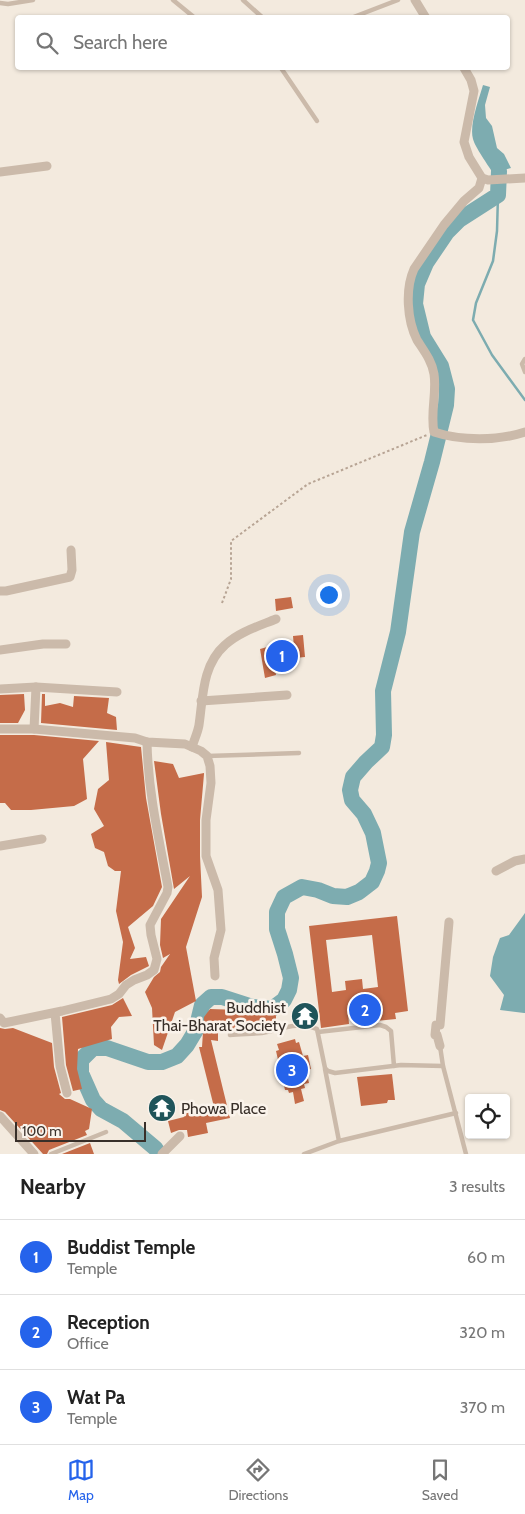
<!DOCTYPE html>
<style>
body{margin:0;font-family:Cabin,sans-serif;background:#f2f2f2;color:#222}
.controls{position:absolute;right:15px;bottom:15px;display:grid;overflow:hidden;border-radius:5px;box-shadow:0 1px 4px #0004}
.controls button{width:45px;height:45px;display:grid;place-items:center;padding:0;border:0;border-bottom:1px solid #e0e0e0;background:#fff;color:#222;font:25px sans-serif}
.scale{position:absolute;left:15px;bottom:12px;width:131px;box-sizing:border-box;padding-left:5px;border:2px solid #382f29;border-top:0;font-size:14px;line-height:18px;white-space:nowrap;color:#382f29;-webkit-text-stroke:4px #faf3eb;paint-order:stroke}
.you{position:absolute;left:328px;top:594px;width:18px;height:18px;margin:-12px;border:4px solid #fff;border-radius:50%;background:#1a73e8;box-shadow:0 0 0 8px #1a73e833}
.badge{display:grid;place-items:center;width:32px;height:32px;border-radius:50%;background:#2563eb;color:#fff;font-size:16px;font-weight:700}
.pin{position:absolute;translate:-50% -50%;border:2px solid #fff;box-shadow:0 1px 5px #0006}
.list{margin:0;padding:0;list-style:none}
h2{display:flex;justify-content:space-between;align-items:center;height:65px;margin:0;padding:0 20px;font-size:21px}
h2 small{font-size:16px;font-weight:400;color:#767676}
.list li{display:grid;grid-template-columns:32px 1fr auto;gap:15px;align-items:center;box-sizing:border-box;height:75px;padding:0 20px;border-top:1px solid #e0e0e0}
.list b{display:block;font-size:19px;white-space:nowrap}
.list p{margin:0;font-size:16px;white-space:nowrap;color:#767676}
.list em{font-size:16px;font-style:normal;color:#767676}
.icon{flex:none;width:28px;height:28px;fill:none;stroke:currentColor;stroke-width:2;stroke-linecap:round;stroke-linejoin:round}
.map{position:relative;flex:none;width:525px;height:1154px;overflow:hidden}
.search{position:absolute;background:#fff;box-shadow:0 1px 4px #0004;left:15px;right:15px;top:15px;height:55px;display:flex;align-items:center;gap:12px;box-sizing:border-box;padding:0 18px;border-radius:5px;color:#767676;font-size:19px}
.sheet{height:290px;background:#fff}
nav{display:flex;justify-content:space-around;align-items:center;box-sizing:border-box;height:70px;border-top:1px solid #e0e0e0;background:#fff;font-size:14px;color:#767676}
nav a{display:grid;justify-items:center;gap:2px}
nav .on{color:#2563eb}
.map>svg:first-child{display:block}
</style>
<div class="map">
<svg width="525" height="1154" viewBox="0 0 525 1154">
<rect width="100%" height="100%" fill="#f3eade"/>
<g fill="#7dacb0">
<path d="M483,85l7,2 -5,18 1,13 6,8 5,22 7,6 7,14 -18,5c-5,-8 -18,-26 -20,-34 -4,-14 6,-40 10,-54z"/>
<path d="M525,913v100h-1l-24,-3 4,-15 -14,-19 3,-19 7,-19 9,-3z"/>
</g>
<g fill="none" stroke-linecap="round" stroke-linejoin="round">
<path stroke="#7dacb0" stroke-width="2.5" d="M498,195l-1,36 -4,30 -17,42 -3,17 19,35 33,45"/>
<path stroke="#7dacb0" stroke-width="16" d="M159,1154l-4,-6 -32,-27 -22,-12 -8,-9 -12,-27v-13l12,-12h14l41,14h14l15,-6 10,-11 9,-15 6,-25 9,-8h11l31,10 19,2 12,-9 5,-10 2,-12 -6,-24 -8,-25v-17l7,-15 18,-10 16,3 15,6 14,1 12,-5 13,-10 5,-11 2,-8 -6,-30 -9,-19 -12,-14 -2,-10 3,-13 13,-15 16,-15 2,-12 -1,-44 15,-59 14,-100 20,-70 14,-57 1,-16 -6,-23 -18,-29 -8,-33 2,-20 9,-21 21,-31 12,-12 39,-25 1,-24"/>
</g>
<g fill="#c56c49" fill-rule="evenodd">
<path d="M291,597l2,11 -17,3 -1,-12z"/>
<path d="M303,635l2,22 -10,1 -2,-22z"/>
<path d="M271,646l5,29 -11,3 -5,-29z"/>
<path d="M24,694l1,16 -7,13h-18v-28z"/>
<path d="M42,694h3v12l15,-3 13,4 1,-11 35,2 -2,15 9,4 1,13 -76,-7z"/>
<path d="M0,735h34l65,6 -16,18 4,40 -13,7 -43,4h-20l-6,-7h-5z"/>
<path d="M106,742l35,5 5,51 16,89 -9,19 -25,21 7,21 -5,11 16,-2 3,9 -18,9 -12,9 -1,-4 5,-38 -7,-31 5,-40h-6l-7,-5 -4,-14 -9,-4 -4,-14 13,-8 -10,-17 4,-20 11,-9z"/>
<path d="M154,761l19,3 6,14 25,-5v1l-4,46v36l2,41 -16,50 10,54 -21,11 -13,38 -8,-5 -2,-37 -7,-16 9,-15 6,-5 1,-5 9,-13 -7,4 -3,-13 1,-26 29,-43 -16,13 -13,-75z"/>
<path d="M397,916l11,95 -13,2 1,6 -30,3 -1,-12 -17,2 1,12 -28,4 -12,-102zM372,935l6,52 -15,2 -1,-10 -17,2 1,9 -14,2 -6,-52z"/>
<path d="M123,998l9,18 -13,1 -8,10 1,12 -34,10 -1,20 5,20 -9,2 -7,-26 -4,-48 50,-12z"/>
<path d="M210,1009l30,1v5l36,-1v12l-9,2 -28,1 -21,-1v13l-7,-1 19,78 -24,5 2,10 -20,4 -1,-7h-8l-8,3 -3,-12 16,-4 -1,-3 31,-7 -15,-60h3l2,-30z"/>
<path d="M0,1028l5,1 8,-1 39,15 2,24 7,26 -2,1 6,5h5l22,10 -3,20 -4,2 2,4 -38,15 -2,4h-4l-38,-42 -5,-2z"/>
<path d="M295,1039l1,4 3,-1 4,14 5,-1 3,14 -5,1 3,13 -5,1 1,4 -4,1 3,12 -9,3 -2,-12 -4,1 -1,-3h-3l-9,-39 3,-1 -2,-6z"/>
<path d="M392,1074l3,26h-7l-1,3 -26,3 -4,-29z"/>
<path d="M90,1143l4,11h-32z"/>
</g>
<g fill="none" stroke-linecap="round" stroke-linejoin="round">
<path stroke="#b7a494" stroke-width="2" stroke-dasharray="2.5 2.5" stroke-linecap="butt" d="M222,603l9,-24v-38l77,-57 119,-49"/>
<g stroke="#cbbaaa" stroke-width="4.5">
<path d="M173,0l22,18"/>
<path d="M243,0l20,18"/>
<path d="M0,3l8,1 25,-4"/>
<path d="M351,18l47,-18"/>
<path d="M281,68l36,53"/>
<path d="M525,359l-3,5 3,8"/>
<path d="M207,756l92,-3"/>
<path d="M318,1032l62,-7 6,2 5,4 3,35"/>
<path d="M230,1035c10,-1 22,-1 32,-2 23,-4 31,-12 55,-4l8,39 3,3 7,2 66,-8 42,1"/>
<path d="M440,1046l3,20 23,88"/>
<path d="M325,1069l14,72"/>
<path d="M51,1154l55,-22"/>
<path d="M304,1154l35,-13 117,-28"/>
</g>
<g stroke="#cbbaaa" stroke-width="9">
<path d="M415,0l11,18"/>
<path d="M464,68l7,12 3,11 -10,51 5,15 13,21 -3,10 -15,13 -20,24 -30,44c-9,20 -7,51 3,71 7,11 15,21 17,34 3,19 -4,39 0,58 27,9 64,9 91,0"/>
<path d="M0,172l47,-6"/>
<path d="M482,178l6,2 37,-2"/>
<path d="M0,591h6l64,-14 2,-7 -1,-20"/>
<path d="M0,650l43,-6h23"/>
<path d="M0,689l36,-2 81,5"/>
<path d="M201,701l86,-6"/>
<path d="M0,729h34l101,9 12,4 38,2 16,7 6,5 3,10 1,17 -5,37v36l12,34 3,40 -7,28 1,18"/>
<path d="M34,729l2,-42"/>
<path d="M192,747c2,-7 6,-15 7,-22 4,-27 3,-60 26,-80 14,-13 34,-19 51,-26"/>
<path d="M0,846l42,-7"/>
<path d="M496,871l19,-10 10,-2"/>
<path d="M55,1013l5,53 7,27"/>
<path d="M0,1018l4,5 58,-12 49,-12 8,-5 7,-9 8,-5 13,-5 7,-5 3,-11 -6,-24 -1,-10 17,-32 1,-6c-9,-48 -20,-95 -21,-145"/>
<path d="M440,1046l-3,-11h-2l1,-10h4l9,-103"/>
<path d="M0,1116l34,38"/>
<path d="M162,1154l18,-18"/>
</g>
</g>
<defs>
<symbol id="temple-disc" viewBox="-11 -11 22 22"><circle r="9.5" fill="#1f545a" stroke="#faf3eb"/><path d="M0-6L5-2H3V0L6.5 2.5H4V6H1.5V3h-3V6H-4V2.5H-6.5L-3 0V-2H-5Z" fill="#fff"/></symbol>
</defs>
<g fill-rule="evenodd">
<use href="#temple-disc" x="289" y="1000" width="32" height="32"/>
<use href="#temple-disc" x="146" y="1092" width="32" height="32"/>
</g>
<g text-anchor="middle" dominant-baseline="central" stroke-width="5" stroke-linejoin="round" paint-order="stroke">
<g font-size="16" fill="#382f29" stroke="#faf3eb" text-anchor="end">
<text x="286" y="1007">Buddhist<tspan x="286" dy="18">Thai-Bharat Society</tspan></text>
<text x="181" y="1108" text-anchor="start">Phowa Place</text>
</g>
</g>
</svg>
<div class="controls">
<button><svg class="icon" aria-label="locate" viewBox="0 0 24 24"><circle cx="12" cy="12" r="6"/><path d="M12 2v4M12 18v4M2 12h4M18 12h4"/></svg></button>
</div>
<div class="scale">100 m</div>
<div class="you"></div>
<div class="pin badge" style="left:282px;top:656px">1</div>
<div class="pin badge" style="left:365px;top:1010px">2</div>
<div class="pin badge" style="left:292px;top:1070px">3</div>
<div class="search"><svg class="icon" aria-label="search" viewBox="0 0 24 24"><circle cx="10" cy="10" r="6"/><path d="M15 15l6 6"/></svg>Search here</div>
</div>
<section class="sheet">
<h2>Nearby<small>3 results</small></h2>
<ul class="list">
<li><span class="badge">1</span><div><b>Buddist Temple</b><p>Temple</p></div><em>60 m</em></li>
<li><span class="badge">2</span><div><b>Reception</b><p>Office</p></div><em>320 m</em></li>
<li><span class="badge">3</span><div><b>Wat Pa</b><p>Temple</p></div><em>370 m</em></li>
</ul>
</section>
<nav>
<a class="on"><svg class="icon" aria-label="map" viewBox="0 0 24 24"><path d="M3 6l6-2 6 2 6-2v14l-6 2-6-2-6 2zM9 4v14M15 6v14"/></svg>Map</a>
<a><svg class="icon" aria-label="directions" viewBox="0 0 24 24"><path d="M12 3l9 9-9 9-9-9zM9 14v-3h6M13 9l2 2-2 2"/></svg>Directions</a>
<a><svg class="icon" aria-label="saved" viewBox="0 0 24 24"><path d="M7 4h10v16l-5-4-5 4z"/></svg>Saved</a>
</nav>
